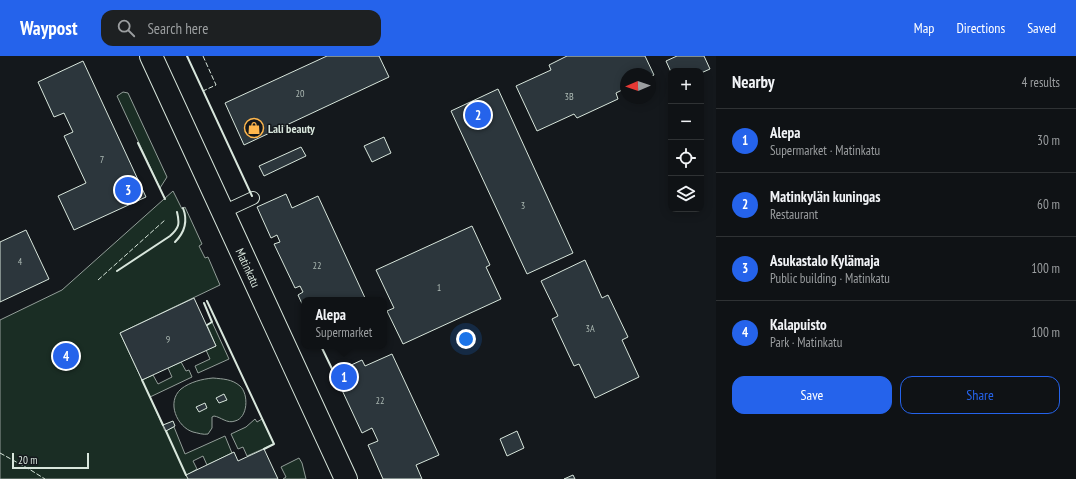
<!DOCTYPE html>
<meta charset="utf-8">
<style>
body{margin:0;font-family:"PT Sans Narrow",sans-serif;background:#1d2022;color:#f1f3f6}
.controls{position:absolute;right:12px;top:12px;display:grid;overflow:hidden;border-radius:8px;box-shadow:0 2px 10px #0003}
.controls button{width:36px;height:36px;display:grid;place-items:center;padding:0;border:0;border-bottom:1px solid #2f3234;background:#0f1215;color:#f1f3f6;font:20px sans-serif}
.compass{position:absolute;left:620px;top:12px;width:36px;height:36px;border-radius:50%;background:#0f1215;box-shadow:0 2px 10px #0003;rotate:268deg}
.scale{position:absolute;left:12px;bottom:10px;width:77px;box-sizing:border-box;padding-left:4px;border:2px solid #d8e6dc;border-top:0;font-size:11px;line-height:14px;white-space:nowrap;color:#d8e6dc;-webkit-text-stroke:3px #14181c;paint-order:stroke}
.you{position:absolute;left:466px;top:283px;width:14px;height:14px;margin:-10px;border:3px solid #fff;border-radius:50%;background:#1a73e8;box-shadow:0 0 0 6px #1a73e833}
.badge{display:grid;place-items:center;width:26px;height:26px;border-radius:50%;background:#2563eb;color:#fff;font-size:13px;font-weight:700}
.pin{position:absolute;translate:-50% -50%;border:2px solid #fff;box-shadow:0 1px 4px #0006}
.popup{position:absolute;left:301px;top:241px;width:86px;height:52px;box-sizing:border-box;display:grid;place-content:center;border-radius:8px;background:#0f1215;filter:drop-shadow(0 1px 3px #0005);font-size:13px;white-space:nowrap;color:#9b9ea0}
.popup b{font-size:15px;color:#f1f3f6}
.popup::after{content:'';position:absolute;left:50%;top:100%;margin-left:-8px;border:8px solid transparent;border-top-color:#0f1215}
.list{margin:0;padding:0;list-style:none}
h2{display:flex;justify-content:space-between;align-items:center;height:52px;margin:0;padding:0 16px;font-size:17px}
h2 small{font-size:13px;font-weight:400;color:#9b9ea0}
.list li{display:grid;grid-template-columns:26px 1fr auto;gap:12px;align-items:center;box-sizing:border-box;height:64px;padding:0 16px;border-top:1px solid #2f3234}
.list b{display:block;font-size:15px;white-space:nowrap}
.list p{margin:0;font-size:13px;white-space:nowrap;color:#9b9ea0}
.list em{font-size:13px;font-style:normal;color:#9b9ea0}
.actions{display:flex;gap:8px;padding:12px 16px}
.actions a{flex:1;padding:9px 0;border:1px solid #2563eb;border-radius:12px;text-align:center;font-size:14px;color:#2563eb}
.actions .main{background:#2563eb;color:#fff}
.icon{flex:none;width:22px;height:22px;fill:none;stroke:currentColor;stroke-width:2;stroke-linecap:round;stroke-linejoin:round}
.map{position:relative;flex:none;width:716px;height:423px;overflow:hidden}
header{display:flex;align-items:center;gap:24px;box-sizing:border-box;height:56px;padding:0 20px;background:#2563eb;color:#fff}
header strong{font-size:19px}
nav{display:flex;gap:22px;margin-inline-start:auto;font-size:14px}
.search{width:280px;height:36px;background:#1d2022;display:flex;align-items:center;gap:10px;box-sizing:border-box;padding:0 14px;border-radius:12px;color:#9b9ea0;font-size:15px}
main{display:flex}
aside{flex:1;background:#0f1215}
.map>svg:first-child{display:block}
</style>
<header>
<strong>Waypost</strong>
<div class="search"><svg class="icon" aria-label="search" viewBox="0 0 24 24"><circle cx="10" cy="10" r="6"/><path d="M15 15l6 6"/></svg>Search here</div>
<nav><a>Map</a><a>Directions</a><a>Saved</a></nav>
</header>
<main>
<div class="map">
<svg width="716" height="423" viewBox="0 0 716 423">
<rect width="100%" height="100%" fill="#14181c"/>
<g fill="#1a2d24" stroke="#939e99">
<path d="M123,36l5,1 39,84 -7,11 -43,-92z"/>
<path d="M173,135l9,18 3,-2 17,37 -3,2 6,12 3,-1 12,28 -100,48 22,47 11,-5 5,9 14,-7 -4,-9 13,-6 5,9 3,-1 3,7 -42,20 15,34 9,-4 11,27 40,-18 7,17 -25,12 -4,-9 -10,5 4,8 -10,6 1,4h-188v-159l62,-30z"/>
<path d="M212,266l17,37 -31,14 -3,-7 15,-7 -4,-9 10,-4 -9,-21z"/>
<path d="M213,322c10,1 19,1 27,8 9,8 8,32 -5,35 -8,3 -14,-4 -21,-5l-2,1v11l-4,6c-5,1 -10,-1 -15,-2 -16,-5 -27,-30 -12,-43 9,-7 21,-10 32,-11z"/>
<path d="M255,363l2,3 5,-3 12,25 -27,12 -4,-9 -5,2 -7,-15 15,-7z"/>
<path d="M299,402l3,5 4,16h-23l3,-2 -5,-10z"/>
</g>
<g fill="#2c363c" stroke="#d8e6dc">
<path d="M327,0h52l10,21 -145,68 -19,-42z"/>
<path d="M567,0h78l9,19 -4,2v-3h-24v14l-10,5 2,6 -41,19 -3,-4 -37,17 -21,-45 35,-16 -2,-5z"/>
<path d="M677,0h27l6,13 -9,4v-2h-30v1l-5,-11z"/>
<path d="M83,5l63,136 -72,33 -16,-34 28,-13 -22,-47 9,-4 -9,-19 -10,4 -16,-35z"/>
<path d="M498,33l75,164 -46,21 -76,-163z"/>
<path d="M384,81l7,16 -19,9 -8,-16z"/>
<path d="M301,91l5,9 -42,20 -5,-10z"/>
<path d="M286,138l6,14 26,-12 48,104h-62v8l-6,-13 5,-3 -3,-6 -5,2 -21,-44 6,-2 -3,-7 -6,3 -14,-31z"/>
<path d="M472,170l18,39 -4,2 15,32 -98,45 -16,-33 7,-3 -18,-38z"/>
<path d="M26,174l23,49 -49,23v-60z"/>
<path d="M585,204l17,38 6,-3 20,42 -6,3 17,37 -44,21 -16,-34 -5,2 -22,-47 6,-3 -17,-35z"/>
<path d="M194,242l22,48 -74,34 -22,-47z"/>
<path d="M392,298l47,101 -23,10 6,14h-39l-15,-34 10,-4 -6,-13 -10,5 -28,-60 28,-13 3,6z"/>
<path d="M224,338l3,6 -8,3 -3,-5z"/>
<path d="M205,347l2,5 -8,4 -3,-5z"/>
<path d="M173,365l2,5 -9,5 -3,-6z"/>
<path d="M517,375l7,17 -17,8 -7,-17z"/>
<path d="M264,393l14,30h-90l-2,-4 48,-23 4,9z"/>
<path d="M573,419l2,4h-11z"/>
</g>
<g fill="none" stroke-linecap="round" stroke-linejoin="round">
<defs>
<path id="service" d="M223,156l30,-14"/>
<g id="tertiary">
<path id="s1" d="M151,0l195,423"/>
</g>
</defs>
<use href="#service" stroke="#d8e6dc" stroke-width="14"/>
<use href="#tertiary" stroke="#d8e6dc" stroke-width="24"/>
<use href="#service" stroke="#14181c" stroke-width="12"/>
<use href="#tertiary" stroke="#14181c" stroke-width="22"/>
<g stroke="#d8e6dc" stroke-width="1" stroke-dasharray="5 2" stroke-linecap="butt">
<path d="M203,0l13,29 -13,6"/>
<path d="M98,224l67,-60"/>
<path d="M0,397l29,16 16,10"/>
</g>
<g stroke="#d8e6dc" stroke-width="2">
<path d="M187,0l65,140"/>
<path d="M138,87l27,56"/>
<path d="M175,186c10,-10 13,-21 8,-34"/>
<path d="M117,215l53,-35c9,-8 10,-12 7,-24"/>
<path d="M207,245l67,143 -10,5"/>
<path d="M204,247l8,19 -5,3"/>
<path d="M321,290l13,27"/>
<path d="M142,324l21,45"/>
<path d="M166,375l20,44"/>
</g>
</g>
<defs>
<symbol id="shop-ring" viewBox="-11 -11 22 22"><circle r="9.5" fill="#14181c" stroke="#ffb74d" stroke-width="1.5"/><path d="M-5-2.5h2.3a2.7 3.5 0 0 1 5.4 0H5L5.5 6h-11ZM-1.5-2.5h3a1.5 2.3 0 0 0-3 0Z" fill="#ffb74d"/></symbol>
</defs>
<g fill-rule="evenodd">
<use href="#shop-ring" x="243" y="61" width="22" height="22"/>
</g>
<g text-anchor="middle" dominant-baseline="central" stroke-width="3" stroke-linejoin="round" paint-order="stroke">
<g font-size="10" fill="#adbab4">
<text x="300" y="37">20</text>
<text x="569" y="40">3B</text>
<text x="102" y="103">7</text>
<text x="523" y="149">3</text>
<text x="20" y="205">4</text>
<text x="317" y="209">22</text>
<text x="439" y="231">1</text>
<text x="590" y="272">3A</text>
<text x="168" y="283">9</text>
<text x="380" y="344">22</text>
</g>
<g font-size="12" font-weight="bold" fill="#d8e6dc" stroke="#14181c" text-anchor="start">
<text x="268" y="72">Lali beauty</text>
</g>
<g font-size="12" fill="#d8e6dc" stroke="#14181c">
<text stroke="none"><textPath href="#s1" startOffset="233">Matinkatu</textPath></text>
</g>
</g>
</svg>
<div class="controls">
<button>+</button>
<button>−</button>
<button><svg class="icon" aria-label="locate" viewBox="0 0 24 24"><circle cx="12" cy="12" r="6"/><path d="M12 2v4M12 18v4M2 12h4M18 12h4"/></svg></button>
<button><svg class="icon" aria-label="layers" viewBox="0 0 24 24"><path d="M12 4l9 5-9 5-9-5zM3 14l9 5 9-5"/></svg></button>
</div>
<svg class="compass" viewBox="-18 -18 36 36"><path d="M0-13l5 13h-10z" fill="#e53935"/><path d="M0 13l5-13h-10z" fill="#9b9ea0"/></svg>
<div class="scale">20 m</div>
<div class="you"></div>
<div class="pin badge" style="left:344px;top:321px">1</div>
<div class="popup"><b>Alepa</b>Supermarket</div>
<div class="pin badge" style="left:478px;top:59px">2</div>
<div class="pin badge" style="left:128px;top:134px">3</div>
<div class="pin badge" style="left:66px;top:300px">4</div>
</div>
<aside>
<h2>Nearby<small>4 results</small></h2>
<ul class="list">
<li><span class="badge">1</span><div><b>Alepa</b><p>Supermarket · Matinkatu</p></div><em>30 m</em></li>
<li><span class="badge">2</span><div><b>Matinkylän kuningas</b><p>Restaurant</p></div><em>60 m</em></li>
<li><span class="badge">3</span><div><b>Asukastalo Kylämaja</b><p>Public building · Matinkatu</p></div><em>100 m</em></li>
<li><span class="badge">4</span><div><b>Kalapuisto</b><p>Park · Matinkatu</p></div><em>100 m</em></li>
</ul>
<div class="actions"><a class="main">Save</a><a>Share</a></div>
</aside>
</main>
